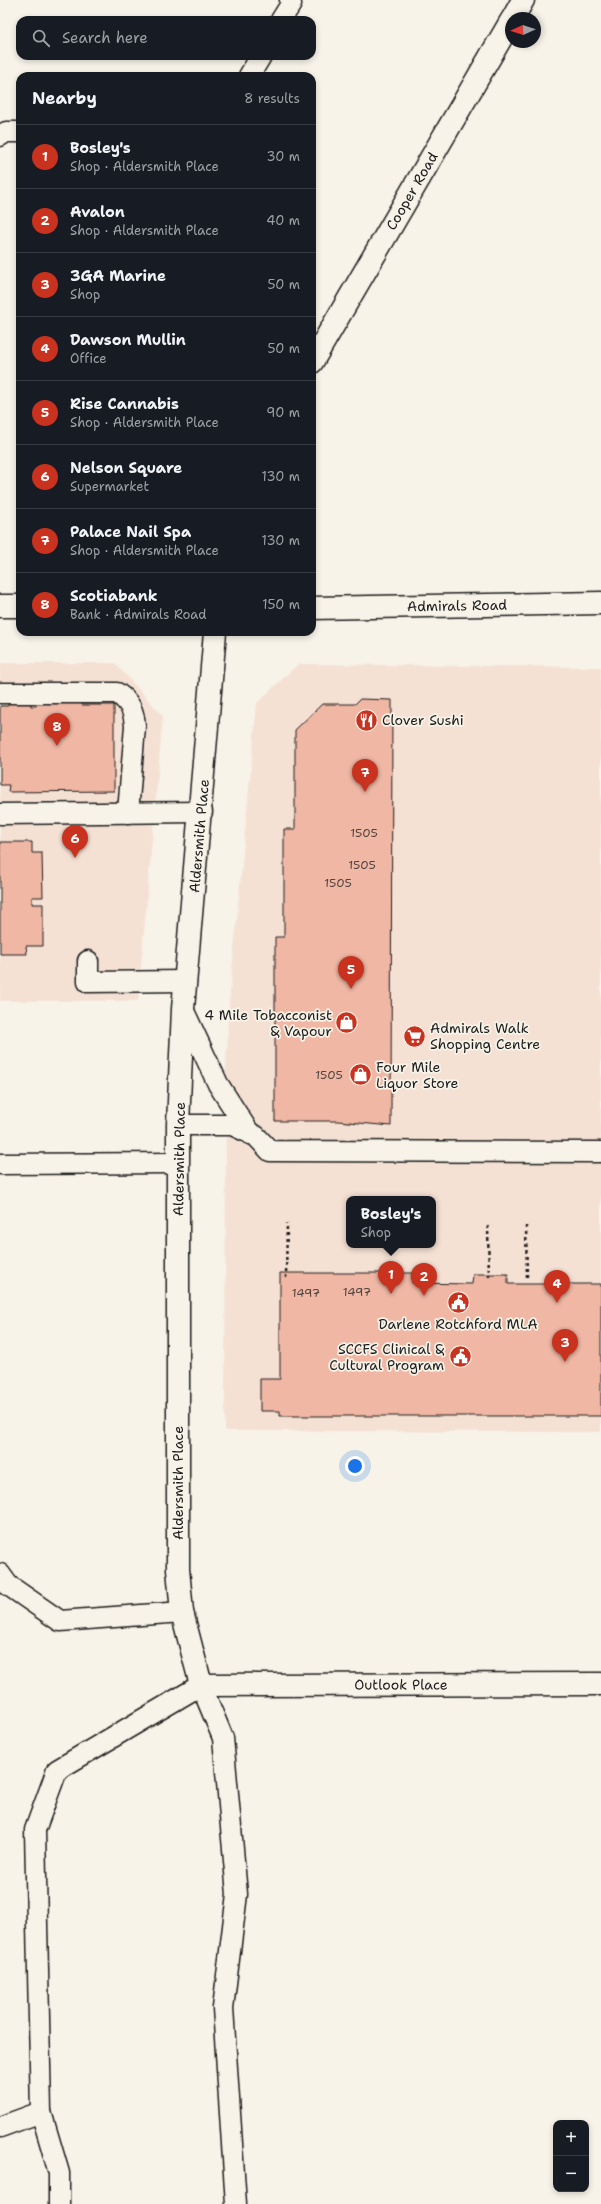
<!DOCTYPE html>
<meta charset="utf-8">
<style>
body{margin:0;font-family:"Shantell Sans",sans-serif;background:#242831;color:#f1f3f6}
.controls{position:absolute;right:12px;bottom:12px;display:grid;overflow:hidden;border-radius:8px;box-shadow:0 2px 6px #0003}
.controls button{width:36px;height:36px;display:grid;place-items:center;padding:0;border:0;border-bottom:1px solid #363941;background:#171b24;color:#f1f3f6;font:20px sans-serif}
.compass{position:absolute;left:505px;top:12px;width:36px;height:36px;border-radius:50%;background:#171b24;box-shadow:0 2px 6px #0003;rotate:267deg}
.you{position:absolute;left:355px;top:1466px;width:14px;height:14px;margin:-10px;border:3px solid #fff;border-radius:50%;background:#1a73e8;box-shadow:0 0 0 6px #1a73e833}
.badge{display:grid;place-items:center;width:26px;height:26px;border-radius:50%;background:#c8321e;color:#fff;font-size:13px;font-weight:700}
.pin{position:absolute;translate:-50% -33px;filter:drop-shadow(0 1px 2px #0008)}
.pin::after{content:'';position:absolute;top:21px;width:14px;height:12px;background:inherit;clip-path:polygon(0 0,100% 0,50% 100%)}
.popup{position:absolute;left:346px;top:1196px;width:90px;height:52px;box-sizing:border-box;display:grid;place-content:center;border-radius:8px;background:#171b24;filter:drop-shadow(0 1px 3px #0005);font-size:13px;white-space:nowrap;color:#9ea1a6}
.popup b{font-size:15px;color:#f1f3f6}
.popup::after{content:'';position:absolute;left:50%;top:100%;margin-left:-8px;border:8px solid transparent;border-top-color:#171b24}
.list{margin:0;padding:0;list-style:none}
h2{display:flex;justify-content:space-between;align-items:center;height:52px;margin:0;padding:0 16px;font-size:17px}
h2 small{font-size:13px;font-weight:400;color:#9ea1a6}
.list li{display:grid;grid-template-columns:26px 1fr auto;gap:12px;align-items:center;box-sizing:border-box;height:64px;padding:0 16px;border-top:1px solid #363941}
.list b{display:block;font-size:15px;white-space:nowrap}
.list p{margin:0;font-size:13px;white-space:nowrap;color:#9ea1a6}
.list em{font-size:13px;font-style:normal;color:#9ea1a6}
.icon{flex:none;width:22px;height:22px;fill:none;stroke:currentColor;stroke-width:2;stroke-linecap:round;stroke-linejoin:round}
.map{position:relative;flex:none;width:601px;height:2204px;overflow:hidden}
.search{position:absolute;background:#171b24;box-shadow:0 2px 6px #0003;left:16px;top:16px;width:300px;height:44px;display:flex;align-items:center;gap:10px;box-sizing:border-box;padding:0 14px;border-radius:12px;color:#9ea1a6;font-size:15px}
.panel{position:absolute;background:#171b24;box-shadow:0 2px 6px #0003;left:16px;top:72px;width:300px;height:564px;border-radius:12px}
.map>svg:first-child{display:block}
</style>
<div class="map">
<svg width="601" height="2204" viewBox="0 0 601 2204">
<rect width="100%" height="100%" fill="#f7f3e8"/>
<filter id="ink" filterUnits="userSpaceOnUse"><feTurbulence type="fractalNoise" baseFrequency=".025" numOctaves="2"/><feDisplacementMap in="SourceGraphic" scale="8" xChannelSelector="R" yChannelSelector="G"/><feConvolveMatrix kernelMatrix="1 2 1 2 8 2 1 2 1" color-interpolation-filters="sRGB"/></filter>
<g filter="url(#ink)">
<g fill="#f5e1d4" fill-rule="evenodd">
<path d="M0,663h115l48,53 -25,285h-138z"/>
<path d="M298,664l303,3v765l-376,-1 1,-363 3,-65 28,-300zM349,1199h84v46h-84z"/>
</g>
<g fill="#efb7a4" stroke="#1c1c1c">
<path d="M360,699l32,1 -1,426 -53,-5h-63v-184h9v-108h11v-99l27,-26h33z"/>
<path d="M8,701h22l1,5h5v-3l46,-1v3h32v86l-106,1 1,-7h-9v-79h8z"/>
<path d="M0,842h32v11h10l1,44h-11v7h11v42h-17l1,8h-27z"/>
<path d="M280,1273h132v10l60,1 1,-10h35v10h93v132h-321v-5h-20v-32h20z"/>
</g>
<g fill="none" stroke-linecap="round" stroke-linejoin="round">
<defs>
<g id="service">
<path d="M281,20l10,-16 -1,-4"/>
<path d="M249,76l12,-20"/>
<path d="M0,136l6,-4h14"/>
<path d="M0,693h117c13,9 17,18 18,33l-7,87"/>
<path d="M0,814l202,-2"/>
<path d="M88,961v21l98,-1"/>
<path d="M183,1009l35,75 32,50"/>
<path d="M178,1125h54l24,11 14,15 331,1"/>
<path d="M0,1164l178,-1"/>
<path d="M0,1574l8,11 52,36 122,-9"/>
<path d="M0,2127l41,-15"/>
<path d="M59,2204v-31l-18,-61 -6,-282 22,-60 144,-85 22,53 14,156 -14,114 13,196"/>
</g>
<g id="minor">
<path d="M513,18l10,-18"/>
<path id="s1" d="M312,362l199,-341"/>
<path id="s2" d="M215,632l-32,377 -5,116v444l4,43 19,73 400,-1"/>
</g>
<g id="secondary">
<path d="M0,606h20"/>
<path id="s3" d="M312,608l289,-5"/>
</g>
</defs>
<use href="#service" stroke="#1c1c1c" stroke-width="23"/>
<use href="#minor" stroke="#1c1c1c" stroke-width="25"/>
<use href="#secondary" stroke="#1c1c1c" stroke-width="25"/>
<g stroke="#1c1c1c" stroke-width="2.5" stroke-dasharray="3 3" stroke-linecap="butt">
<path d="M488,1226l1,53"/>
<path d="M526,1226l1,52"/>
<path d="M286,1278l1,-55"/>
</g>
<use href="#service" stroke="#f7f3e8" stroke-width="20"/>
<use href="#minor" stroke="#f7f3e8" stroke-width="22"/>
<use href="#secondary" stroke="#f7f3e8" stroke-width="22"/>
</g>
</g>
<defs>
<symbol id="restaurant-disc" viewBox="-11 -11 22 22"><circle r="9.5" fill="#c8321e" stroke="#f7f3e8"/><path d="M-5-6h1v4h1v-4h1v4h1v-4h1v5L-1.5 .5V6h-2V.5L-5-1ZM5-6V6H3V1.5H1.5Q1.5-4 5-6Z" fill="#fff"/></symbol>
<symbol id="shop-disc" viewBox="-11 -11 22 22"><circle r="9.5" fill="#c8321e" stroke="#f7f3e8"/><path d="M-5-2.5h2.3a2.7 3.5 0 0 1 5.4 0H5L5.5 6h-11ZM-1.5-2.5h3a1.5 2.3 0 0 0-3 0Z" fill="#fff"/></symbol>
<symbol id="supermarket-disc" viewBox="-11 -11 22 22"><circle r="9.5" fill="#c8321e" stroke="#f7f3e8"/><path d="M-6-5.5h2.5l.6 2H6L4.5 2H-2.5L-4.4-4H-6ZM-1.5 3.2a1.3 1.3 0 1 0 .1 0ZM3 3.2a1.3 1.3 0 1 0 .1 0Z" fill="#fff"/></symbol>
<symbol id="civic-disc" viewBox="-11 -11 22 22"><circle r="9.5" fill="#c8321e" stroke="#f7f3e8"/><path d="M-.6-6.5H3V-4.5H.6V-3L4-1V1h2V6H-6V1h2V-1L-.6-3ZM-1.2 2.5V6h2.4V2.5Z" fill="#fff"/></symbol>
</defs>
<g fill-rule="evenodd">
<use href="#restaurant-disc" x="354" y="708" width="25" height="25"/>
<use href="#shop-disc" x="334" y="1010" width="25" height="25"/>
<use href="#supermarket-disc" x="402" y="1024" width="25" height="25"/>
<use href="#shop-disc" x="348" y="1062" width="25" height="25"/>
<use href="#civic-disc" x="446" y="1290" width="25" height="25"/>
<use href="#civic-disc" x="448" y="1344" width="25" height="25"/>
</g>
<g text-anchor="middle" dominant-baseline="central" stroke-width="3.5" stroke-linejoin="round" paint-order="stroke">
<g font-size="12" fill="#51433e">
<text x="364" y="833">1505</text>
<text x="362" y="865">1505</text>
<text x="338" y="883">1505</text>
<text x="329" y="1075">1505</text>
<text x="357" y="1292">1497</text>
<text x="306" y="1293">1497</text>
</g>
<g font-size="14" fill="#1c1c1c" stroke="#f7f3e8">
<text stroke="none"><textPath href="#s1" startOffset="198">Cooper Road</textPath></text>
<text stroke="none"><textPath href="#s3" startOffset="145">Admirals Road</textPath></text>
<text transform="translate(199 836) rotate(-85)">Aldersmith Place</text>
<text transform="translate(179 1159) rotate(-89)">Aldersmith Place</text>
<text transform="translate(178 1483) rotate(-90)">Aldersmith Place</text>
<text stroke="none"><textPath href="#s2" startOffset="1257">Outlook Place</textPath></text>
</g>
<g font-size="14" fill="#1c1c1c" stroke="#f7f3e8" text-anchor="start">
<text x="382" y="720">Clover Sushi</text>
<text x="332" y="1015" text-anchor="end">4 Mile Tobacconist<tspan x="332" dy="16">&amp; Vapour</tspan></text>
<text x="430" y="1028">Admirals Walk<tspan x="430" dy="16">Shopping Centre</tspan></text>
<text x="376" y="1067">Four Mile<tspan x="376" dy="16">Liquor Store</tspan></text>
<text x="458" y="1324" text-anchor="middle">Darlene Rotchford MLA</text>
<text x="444" y="1349" text-anchor="end">SCCFS Clinical &amp;<tspan x="444" dy="16">Cultural Program</tspan></text>
</g>
</g>
</svg>
<div class="controls">
<button>+</button>
<button>−</button>
</div>
<svg class="compass" viewBox="-18 -18 36 36"><path d="M0-13l5 13h-10z" fill="#e53935"/><path d="M0 13l5-13h-10z" fill="#9ea1a6"/></svg>
<div class="you"></div>
<div class="pin badge" style="left:391px;top:1294px">1</div>
<div class="popup"><b>Bosley's</b>Shop</div>
<div class="pin badge" style="left:424px;top:1296px">2</div>
<div class="pin badge" style="left:565px;top:1362px">3</div>
<div class="pin badge" style="left:557px;top:1303px">4</div>
<div class="pin badge" style="left:351px;top:989px">5</div>
<div class="pin badge" style="left:75px;top:858px">6</div>
<div class="pin badge" style="left:365px;top:792px">7</div>
<div class="pin badge" style="left:57px;top:746px">8</div>
<div class="search"><svg class="icon" aria-label="search" viewBox="0 0 24 24"><circle cx="10" cy="10" r="6"/><path d="M15 15l6 6"/></svg>Search here</div>
<section class="panel">
<h2>Nearby<small>8 results</small></h2>
<ul class="list">
<li><span class="badge">1</span><div><b>Bosley's</b><p>Shop · Aldersmith Place</p></div><em>30 m</em></li>
<li><span class="badge">2</span><div><b>Avalon</b><p>Shop · Aldersmith Place</p></div><em>40 m</em></li>
<li><span class="badge">3</span><div><b>3GA Marine</b><p>Shop</p></div><em>50 m</em></li>
<li><span class="badge">4</span><div><b>Dawson Mullin</b><p>Office</p></div><em>50 m</em></li>
<li><span class="badge">5</span><div><b>Rise Cannabis</b><p>Shop · Aldersmith Place</p></div><em>90 m</em></li>
<li><span class="badge">6</span><div><b>Nelson Square</b><p>Supermarket</p></div><em>130 m</em></li>
<li><span class="badge">7</span><div><b>Palace Nail Spa</b><p>Shop · Aldersmith Place</p></div><em>130 m</em></li>
<li><span class="badge">8</span><div><b>Scotiabank</b><p>Bank · Admirals Road</p></div><em>150 m</em></li>
</ul>
</section>
</div>
